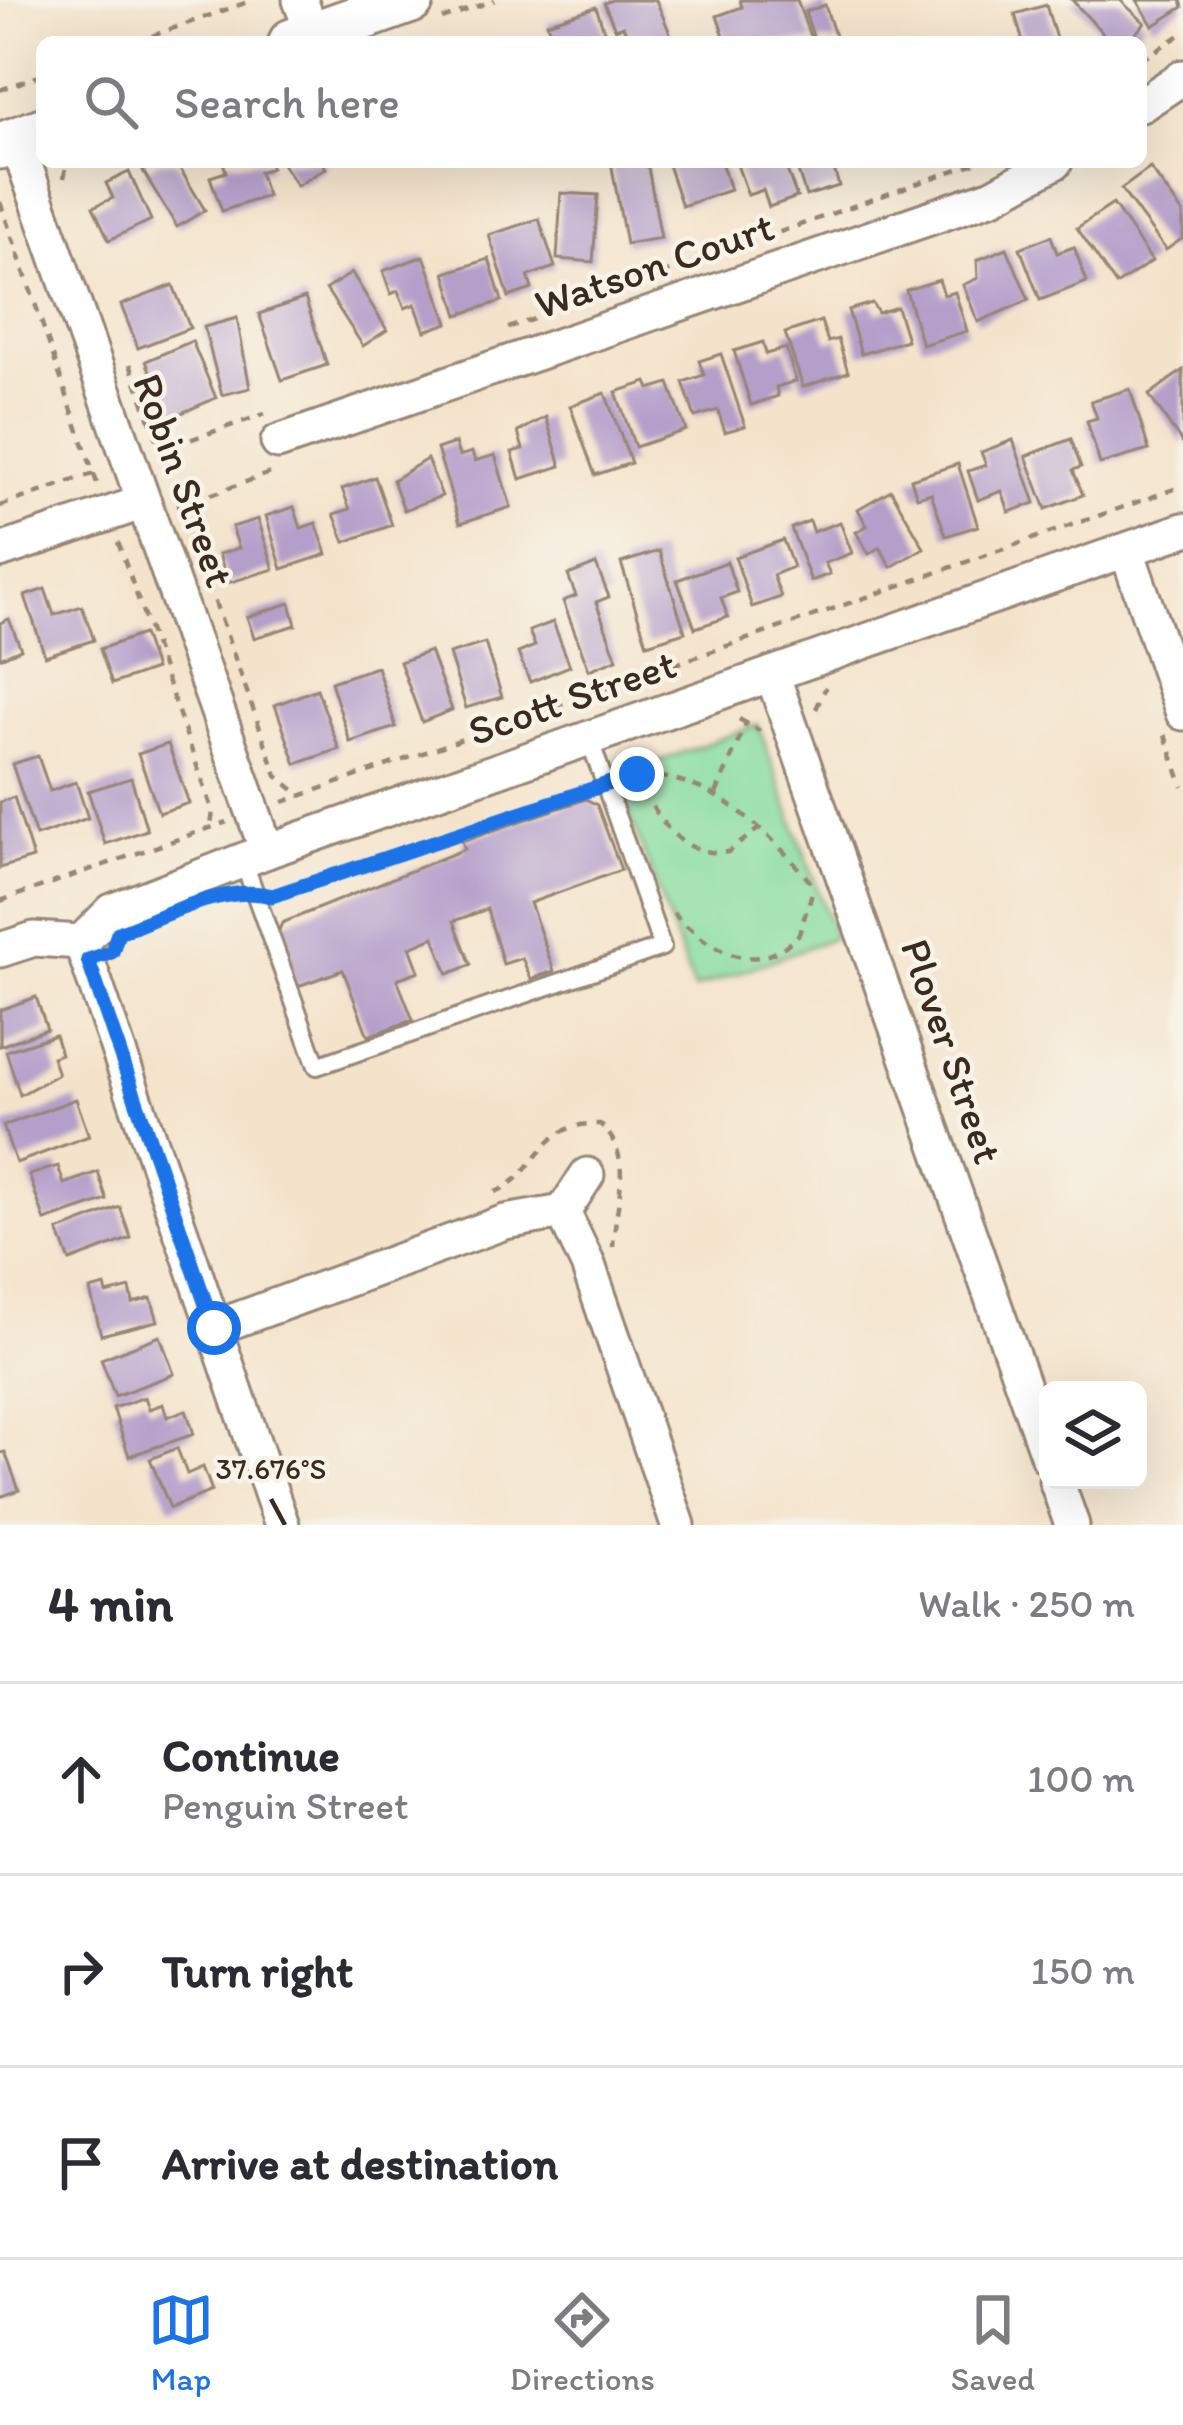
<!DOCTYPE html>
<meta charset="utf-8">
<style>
body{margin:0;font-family:Itim,sans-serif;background:#f2f2f3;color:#2b2b33}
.controls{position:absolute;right:36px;bottom:36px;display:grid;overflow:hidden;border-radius:18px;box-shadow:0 12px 48px #0002}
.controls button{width:108px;height:108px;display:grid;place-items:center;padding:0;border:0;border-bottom:3px solid #e1e1e2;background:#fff;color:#2b2b33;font:60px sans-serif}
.stop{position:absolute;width:36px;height:36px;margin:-27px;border:9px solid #1a73e8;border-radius:50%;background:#fff}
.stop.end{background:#1a73e8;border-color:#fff;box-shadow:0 3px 12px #0008}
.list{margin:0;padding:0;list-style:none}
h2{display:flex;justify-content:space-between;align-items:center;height:156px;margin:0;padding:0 48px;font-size:51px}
h2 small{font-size:39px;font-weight:400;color:#7c7c81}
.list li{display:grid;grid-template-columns:78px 1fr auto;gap:36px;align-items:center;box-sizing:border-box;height:192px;padding:0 48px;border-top:3px solid #e1e1e2}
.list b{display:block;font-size:45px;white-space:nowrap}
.list p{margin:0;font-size:39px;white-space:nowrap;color:#7c7c81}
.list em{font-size:39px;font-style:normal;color:#7c7c81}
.icon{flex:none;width:66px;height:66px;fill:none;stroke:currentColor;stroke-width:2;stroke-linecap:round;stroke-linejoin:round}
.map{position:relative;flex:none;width:1183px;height:1525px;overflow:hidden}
.search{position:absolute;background:#fff;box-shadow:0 12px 48px #0002;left:36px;right:36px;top:36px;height:132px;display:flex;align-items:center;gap:30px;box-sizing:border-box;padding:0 42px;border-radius:18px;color:#7c7c81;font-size:45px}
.sheet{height:732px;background:#fff}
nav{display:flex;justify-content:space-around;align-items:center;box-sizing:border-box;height:168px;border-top:3px solid #e1e1e2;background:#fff;font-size:33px;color:#7c7c81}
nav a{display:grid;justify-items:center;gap:6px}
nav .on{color:#1a73e8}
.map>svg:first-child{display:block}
</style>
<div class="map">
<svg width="1183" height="1525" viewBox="0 0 1183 1525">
<rect width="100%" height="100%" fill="#f7f3e8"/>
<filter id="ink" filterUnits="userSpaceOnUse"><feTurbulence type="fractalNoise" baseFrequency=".00833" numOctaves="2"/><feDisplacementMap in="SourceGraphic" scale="24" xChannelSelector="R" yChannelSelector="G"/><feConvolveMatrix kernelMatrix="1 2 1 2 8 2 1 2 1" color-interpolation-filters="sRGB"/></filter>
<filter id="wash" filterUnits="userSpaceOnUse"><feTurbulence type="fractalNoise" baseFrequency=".004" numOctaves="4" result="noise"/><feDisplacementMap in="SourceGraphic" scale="48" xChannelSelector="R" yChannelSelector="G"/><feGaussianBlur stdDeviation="2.7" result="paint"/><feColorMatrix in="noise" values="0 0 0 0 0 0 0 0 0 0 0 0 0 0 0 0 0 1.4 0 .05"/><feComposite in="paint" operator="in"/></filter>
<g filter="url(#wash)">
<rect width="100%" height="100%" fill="#f4e3cb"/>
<path fill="#87dda0" stroke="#61845f" stroke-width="3" d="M758,725l77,212 -141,52 -78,-212z"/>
<g id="blocks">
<g fill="#b49eca">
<path d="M612,0h44l16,38 -42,4 -7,-16 -8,3 -11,-26z"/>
<path d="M740,0h57l15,42h-86l-9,-26 25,-9z"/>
<path d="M1072,0h48l25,23 -17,19h-17z"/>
<path d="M1137,0h44l2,7 -30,19z"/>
<path d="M825,5l12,37h-22l-10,-30z"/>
<path d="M1046,5l11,37h-34l-8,-28z"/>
<path d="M596,7l12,35h-54l-7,-19z"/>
<path d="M158,162h18l29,48 -28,17 -34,-56z"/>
<path d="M223,162h46l2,6 -12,4 8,24 -45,15 -12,-34 16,-5z"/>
<path d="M281,162h41l4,6 -29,18z"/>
<path d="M611,162h36l14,76 -35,6z"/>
<path d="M667,162h54l9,28 -48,16z"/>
<path d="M736,162h48l13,35 -28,10 -6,-17 -15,5z"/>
<path d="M795,162h37l7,24 -33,10z"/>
<path d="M1150,168l33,45v25l-17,12 -45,-61z"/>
<path d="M129,172l22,48 -42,20 -16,-33 20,-9 -7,-15z"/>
<path d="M561,193l37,2 -5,67 -36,-3z"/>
<path d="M1113,204l39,57 -36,24 -39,-57z"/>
<path d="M539,219l16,48 -27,9 4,13 -23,8 -20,-62z"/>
<path d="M1051,236l6,17 17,-6 13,35 -47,18 -20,-52z"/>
<path d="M1007,248l22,52 -51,22 -15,-37 15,-7 -1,-18z"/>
<path d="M424,256l24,67 -23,8 -10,-27 -10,4 -7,-17 -7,3 -8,-23z"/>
<path d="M489,259l13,42 -44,14 -13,-42z"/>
<path d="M352,273l35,57 -24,16 -37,-57z"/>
<path d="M939,280l5,15 11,-3 12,39 -45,14 -16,-55z"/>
<path d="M173,285l17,43 -52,20 -17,-43z"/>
<path d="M305,298l22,67 -45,15 -23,-66z"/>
<path d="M872,303l6,10 19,-6 10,33 -46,14 -13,-44z"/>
<path d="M237,318l13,70 -28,7 -18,-68z"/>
<path d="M821,321l7,21 10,-3 10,33 -45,15 -18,-54z"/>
<path d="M192,341l24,57 -46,20 -24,-57z"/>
<path d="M763,342l3,12 20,-6 10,33 -20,6 2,9 -27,9 -17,-54z"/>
<path d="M721,354l24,72 -20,6 -7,-22 -23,7 -12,-35 21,-7 -5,-14z"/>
<path d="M1183,370v74l-34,-49z"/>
<path d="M647,382l3,7 19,-6 17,47 -51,17 -19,-55z"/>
<path d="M1130,389l19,61 -49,14 -13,-43 10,-3 -6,-17z"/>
<path d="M605,393l26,70 -36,12 -25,-69z"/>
<path d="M546,417l15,49 -41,13 -8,-27 11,-3 -5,-17z"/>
<path d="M1071,439l10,28 -8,3 10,25 -37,14 -20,-53z"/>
<path d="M1013,440l22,63 -26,9 -7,-21 -24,9 -10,-29 18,-6 -5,-13z"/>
<path d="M455,443l4,13 13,-4 3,9 20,-6 16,52 -51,16 -23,-74z"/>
<path d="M427,459l15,37 -38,14 -11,-30z"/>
<path d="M958,464l20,62 -32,10 -15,-43 -14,4 -6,-18z"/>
<path d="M375,477l17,48 -47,17 -11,-28 16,-5 -8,-20z"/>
<path d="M891,490l33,58 -33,19 -11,-20 -11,7 -13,-22 11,-6 -9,-17z"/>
<path d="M294,507l7,21 15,-5 11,31 -45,15 -16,-53z"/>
<path d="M258,519l16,50 -46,14 -9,-29 20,-6 -7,-21z"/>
<path d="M809,521l4,11 27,-10 12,31 -27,10 5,11 -19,7 -20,-53z"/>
<path d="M783,540l10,27 -20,8 8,22 -29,10 -17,-50z"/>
<path d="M659,551l26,81 -38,12 -26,-81z"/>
<path d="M727,562l10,30 -16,6 7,19 -33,11 -18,-48z"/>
<path d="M596,564l13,33 -13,5 21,57 -28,11 -26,-69 13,-5 -8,-21z"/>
<path d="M45,589l9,26 28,-9 12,34 -49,16 -20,-60z"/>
<path d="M290,603l6,22 -42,13 -7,-21z"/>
<path d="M9,619l12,30 -21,9v-35z"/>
<path d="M553,622l17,44 -40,16 -12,-29 17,-7 -6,-15z"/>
<path d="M143,634l12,35 -43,15 -12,-35z"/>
<path d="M485,643l17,54 -36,11 -17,-54z"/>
<path d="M430,651l22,59 -30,12 -22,-60z"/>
<path d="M377,667l19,60 -46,15 -19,-60z"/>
<path d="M317,689l22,60 -43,15 -21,-59z"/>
<path d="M168,744l21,59 -30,10 -21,-59z"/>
<path d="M38,756l12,35 26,-9 12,36 -52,18 -24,-72z"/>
<path d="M131,778l16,52 -42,14 -17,-53z"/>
<path d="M14,797l19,61 -33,10v-66z"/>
<path d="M586,799l11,6 24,65 -91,33 24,68 -23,8 -9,-21 -19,6 -16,-55 -33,12 17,44 -23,9 -14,-37 -24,10 9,24 -22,8 16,41 -45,16 -25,-66 -48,17 -19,-49 6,-15 183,-74 -3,-8z"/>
<path d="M36,997l11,32 -47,17v-36z"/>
<path d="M55,1035l6,19 -9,3 6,17 -38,21 -14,-44z"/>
<path d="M76,1099l13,37 -73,27 -13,-37z"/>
<path d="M58,1166l6,18 34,-12 9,28 -62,21 -16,-46z"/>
<path d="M120,1207l11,31 -61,23 -12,-30z"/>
<path d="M105,1286l2,8 23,-6 3,15 18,-5 7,23 -57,14 -11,-45z"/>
<path d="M160,1336l14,38 -59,22 -14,-37z"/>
<path d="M145,1397l4,12 14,-5 4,13 19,-7 8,24 -65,22 -16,-48z"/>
<path d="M177,1448l10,26 16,-7 9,24 -42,17 -20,-49z"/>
<path d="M5,1452l14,38 -19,7v-44z"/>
</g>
</g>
</g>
<g filter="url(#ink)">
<use href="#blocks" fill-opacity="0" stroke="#988674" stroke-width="3"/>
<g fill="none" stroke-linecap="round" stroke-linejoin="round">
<defs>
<path id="lane" d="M243,860l74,206 345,-119 -73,-209"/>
<g id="street">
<path d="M300,0l13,34"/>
<path d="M1141,105l42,-28"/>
<path d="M16,140l251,711"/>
<path d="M278,442l715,-246 62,-34"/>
<path d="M0,551l144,-49"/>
<path d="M1127,551l56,162"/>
<path d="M772,674l276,783"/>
<path d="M81,942l201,583"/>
<path d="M0,950l34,-11 47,3 31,-31 155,-60 916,-321"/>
<path d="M563,1212l24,-37"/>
<path d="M214,1328l291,-106 58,-10 25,53 90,260"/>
<path d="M1056,1480l16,45"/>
</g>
<g id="secondary">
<path d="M292,42l119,-42"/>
<path d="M0,146l42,-15"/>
</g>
</defs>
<use href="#lane" stroke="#988674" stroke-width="22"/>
<use href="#street" stroke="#988674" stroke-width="39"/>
<use href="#secondary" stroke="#988674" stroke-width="51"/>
<g stroke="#988674" stroke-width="4.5" stroke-dasharray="9 9" stroke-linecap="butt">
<path d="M442,19l53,-19"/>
<path d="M135,42l118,-42"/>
<path d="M1141,60l42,-27"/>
<path d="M0,90l42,-15"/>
<path d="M64,178l3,-16"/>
<path d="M0,202l98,284"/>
<path d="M508,328l470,-166"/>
<path d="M130,364l147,412 24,20"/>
<path d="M157,451l108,-37"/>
<path d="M0,506l101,-35"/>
<path d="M177,507l96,-35"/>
<path d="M118,542l95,269 -2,15"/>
<path d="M816,709l10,-22"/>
<path d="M739,719l21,12"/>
<path d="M1165,735l18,52"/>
<path d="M637,774c17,41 41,84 91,78l33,-25"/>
<path d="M623,776c81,-9 141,50 189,108"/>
<path d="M716,794l31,-73"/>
<path d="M283,802l900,-316"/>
<path d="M276,894l307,-105"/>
<path d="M0,901l227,-79"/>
<path d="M673,913c38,38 82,67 126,21l15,-47"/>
<path d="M495,1192c44,-17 43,-71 105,-68 36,33 15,79 13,123"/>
</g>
<use href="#lane" stroke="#fff" stroke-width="16"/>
<use href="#street" stroke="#fff" stroke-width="33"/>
<use href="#secondary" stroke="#fff" stroke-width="45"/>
</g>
</g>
<g fill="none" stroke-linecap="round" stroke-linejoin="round" filter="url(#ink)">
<path stroke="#1a73e8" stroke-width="15" d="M214,1328l-126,-368 24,-8 6,-19c44,-16 108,-50 154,-37l365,-122"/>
</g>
<path fill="none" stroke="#3b2a1e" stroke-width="4.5" d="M271,1499l14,26"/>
<g text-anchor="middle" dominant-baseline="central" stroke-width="9" stroke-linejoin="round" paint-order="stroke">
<g font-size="42" fill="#3b2a1e" stroke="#f7f3e8">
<text transform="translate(654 265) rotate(-19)">Watson Court</text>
<text transform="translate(184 480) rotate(70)">Robin Street</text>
<text transform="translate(572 697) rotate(-19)">Scott Street</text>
<text transform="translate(952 1051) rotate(71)">Plover Street</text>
</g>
</g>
<g font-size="30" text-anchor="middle" fill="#3b2a1e" stroke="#f7f3e8" stroke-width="9" stroke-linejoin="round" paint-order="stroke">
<text x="271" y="1479">37.676°S</text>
</g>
</svg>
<div class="controls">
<button><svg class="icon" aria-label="layers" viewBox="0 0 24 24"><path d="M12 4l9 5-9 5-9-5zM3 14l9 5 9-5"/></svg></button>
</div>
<div class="stop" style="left:214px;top:1328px"></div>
<div class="stop end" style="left:637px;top:774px"></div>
<div class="search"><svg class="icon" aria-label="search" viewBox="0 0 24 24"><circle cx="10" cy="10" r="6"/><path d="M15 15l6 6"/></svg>Search here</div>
</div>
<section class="sheet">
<h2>4 min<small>Walk · 250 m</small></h2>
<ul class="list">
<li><svg class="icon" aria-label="ahead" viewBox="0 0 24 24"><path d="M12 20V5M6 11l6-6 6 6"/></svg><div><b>Continue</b><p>Penguin Street</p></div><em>100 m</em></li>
<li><svg class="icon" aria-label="right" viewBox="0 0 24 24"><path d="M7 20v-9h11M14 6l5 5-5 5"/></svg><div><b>Turn right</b></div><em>150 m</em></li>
<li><svg class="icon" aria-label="arrive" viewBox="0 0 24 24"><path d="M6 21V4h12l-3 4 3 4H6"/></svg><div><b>Arrive at destination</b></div></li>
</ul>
</section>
<nav>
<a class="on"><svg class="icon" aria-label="map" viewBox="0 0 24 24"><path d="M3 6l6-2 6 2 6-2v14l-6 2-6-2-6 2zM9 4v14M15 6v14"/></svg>Map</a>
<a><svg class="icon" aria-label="directions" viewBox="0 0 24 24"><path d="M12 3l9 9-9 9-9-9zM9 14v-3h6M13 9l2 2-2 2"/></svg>Directions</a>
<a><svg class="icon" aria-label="saved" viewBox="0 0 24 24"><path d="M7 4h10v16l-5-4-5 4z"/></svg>Saved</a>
</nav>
